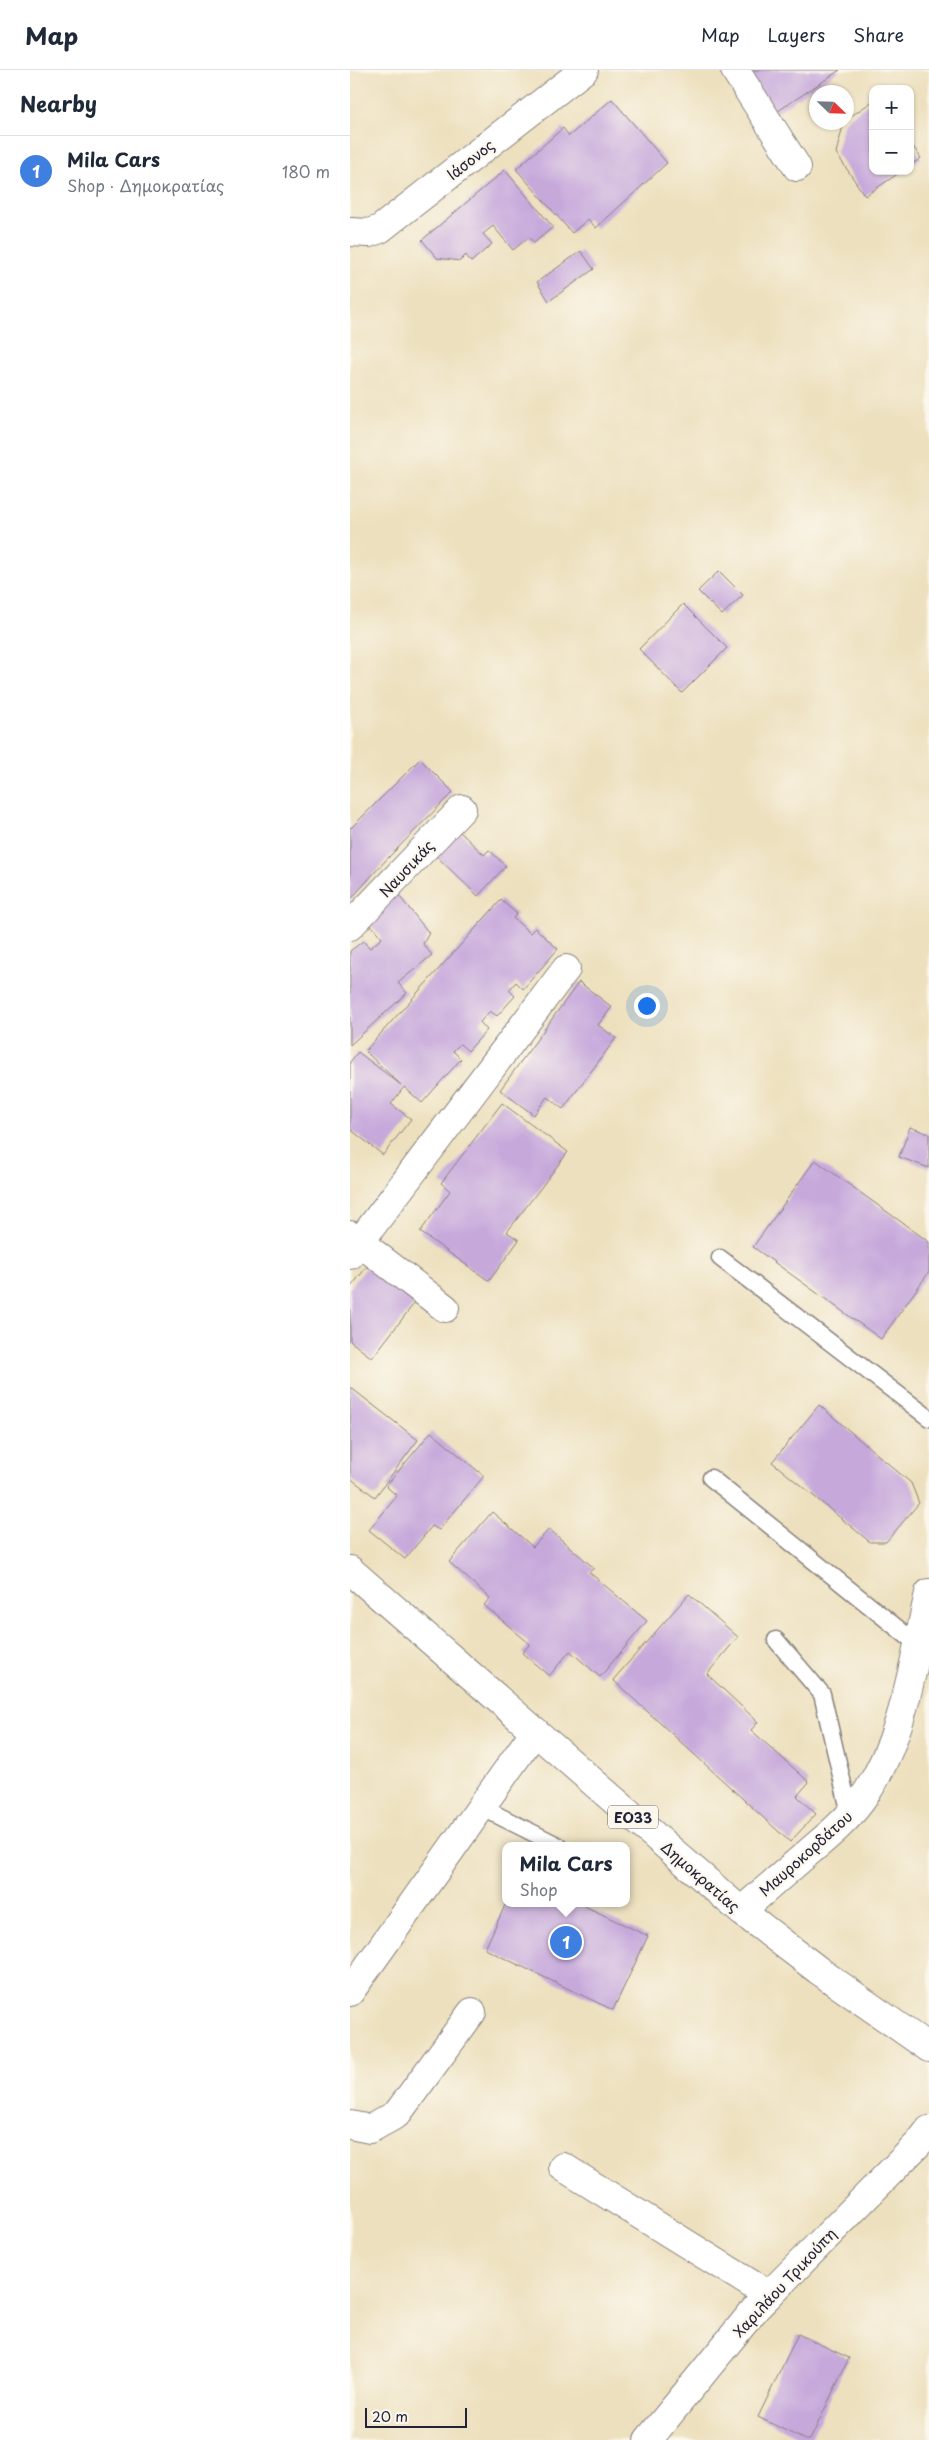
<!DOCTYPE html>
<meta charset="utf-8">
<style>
body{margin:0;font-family:"Playpen Sans",sans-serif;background:#f6f6f7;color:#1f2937}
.controls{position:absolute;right:15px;top:15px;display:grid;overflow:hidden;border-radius:10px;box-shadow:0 1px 4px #0004}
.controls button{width:45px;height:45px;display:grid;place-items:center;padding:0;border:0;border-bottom:1px solid #e0e1e3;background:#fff;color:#1f2937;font:25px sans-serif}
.compass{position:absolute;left:459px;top:15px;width:45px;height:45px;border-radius:50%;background:#fff;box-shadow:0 1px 4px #0004;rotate:113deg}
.scale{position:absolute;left:15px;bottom:12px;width:102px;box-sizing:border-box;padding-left:5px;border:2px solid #22223b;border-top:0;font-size:14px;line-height:18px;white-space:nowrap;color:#22223b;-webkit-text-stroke:4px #fbf7ec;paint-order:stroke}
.you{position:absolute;left:296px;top:935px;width:18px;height:18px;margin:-12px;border:4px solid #fff;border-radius:50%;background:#1a73e8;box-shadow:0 0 0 8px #1a73e833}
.badge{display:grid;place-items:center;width:32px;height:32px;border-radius:50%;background:#db2777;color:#fff;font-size:16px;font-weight:700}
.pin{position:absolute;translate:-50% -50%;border:2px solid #fff;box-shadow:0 1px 5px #0006}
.popup{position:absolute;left:152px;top:1772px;width:128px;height:65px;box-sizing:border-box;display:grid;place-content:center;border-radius:10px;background:#fff;filter:drop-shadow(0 1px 4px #0005);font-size:16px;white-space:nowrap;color:#747a83}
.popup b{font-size:19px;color:#1f2937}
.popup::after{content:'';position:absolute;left:50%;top:100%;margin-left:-10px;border:10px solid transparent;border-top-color:#fff}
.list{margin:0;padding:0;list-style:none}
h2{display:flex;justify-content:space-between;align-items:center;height:65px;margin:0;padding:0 20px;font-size:21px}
h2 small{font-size:16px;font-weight:400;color:#747a83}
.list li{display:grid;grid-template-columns:32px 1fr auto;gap:15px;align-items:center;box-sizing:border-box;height:70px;padding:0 20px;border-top:1px solid #e0e1e3}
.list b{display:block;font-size:19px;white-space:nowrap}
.list p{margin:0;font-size:16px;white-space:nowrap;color:#747a83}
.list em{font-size:16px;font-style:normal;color:#747a83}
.map{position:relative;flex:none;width:579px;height:2370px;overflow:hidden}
header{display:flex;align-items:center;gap:30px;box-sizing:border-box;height:70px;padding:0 25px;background:#fff;border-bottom:1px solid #e0e1e3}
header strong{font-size:24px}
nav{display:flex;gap:28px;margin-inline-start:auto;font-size:18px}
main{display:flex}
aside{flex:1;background:#fff}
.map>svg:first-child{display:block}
</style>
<header>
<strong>Map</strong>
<nav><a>Map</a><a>Layers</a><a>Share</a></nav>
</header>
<main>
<aside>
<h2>Nearby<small></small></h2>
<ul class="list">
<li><span class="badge" style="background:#3f7fe0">1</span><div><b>Mila Cars</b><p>Shop · Δημοκρατίας</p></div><em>180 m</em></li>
</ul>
</aside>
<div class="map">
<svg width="579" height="2370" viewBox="0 0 579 2370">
<rect width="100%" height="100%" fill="#fbf7ec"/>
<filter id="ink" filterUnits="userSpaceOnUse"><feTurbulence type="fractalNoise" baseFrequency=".02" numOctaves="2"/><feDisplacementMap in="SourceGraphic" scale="10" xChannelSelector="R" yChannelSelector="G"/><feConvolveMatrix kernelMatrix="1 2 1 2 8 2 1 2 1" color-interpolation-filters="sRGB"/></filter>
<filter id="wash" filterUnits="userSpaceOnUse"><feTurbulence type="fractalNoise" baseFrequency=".0096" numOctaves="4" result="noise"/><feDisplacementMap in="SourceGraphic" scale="20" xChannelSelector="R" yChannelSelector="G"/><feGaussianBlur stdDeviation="1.12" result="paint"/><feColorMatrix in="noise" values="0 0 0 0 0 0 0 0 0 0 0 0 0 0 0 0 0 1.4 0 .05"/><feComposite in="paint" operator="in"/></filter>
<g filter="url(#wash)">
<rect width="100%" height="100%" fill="#ede0be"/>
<g id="blocks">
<g fill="#c6a8db">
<path d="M403,0h87l-65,43 -26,-40z"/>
<path d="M262,29l55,64 -71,65 -8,-9 -16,14 -56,-64 47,-41 6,8z"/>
<path d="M523,31v70h29l-37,25 -29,-43 8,-31h3v-3z"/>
<path d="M560,72l11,16 -11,8z"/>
<path d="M155,100l48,57 -19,16 -5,-6 -16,13 -20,-24 -10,8 9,10 -21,18 -5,-7 -6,6 -23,-3 -15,-18z"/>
<path d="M231,181l13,18 -45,32 -12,-19z"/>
<path d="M369,501l24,24 -21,20 -24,-24z"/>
<path d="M333,534l44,44 -45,45 -43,-44z"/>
<path d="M70,689l33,33 -68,69 -35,39v-73l1,1z"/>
<path d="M108,760l26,25 5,-5 17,16 -28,30 -43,-41z"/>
<path d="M46,822l33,41 -6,11 9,11 -34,28 9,10 -57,52v-94l13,-10 7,7 12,-10 -17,-20z"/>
<path d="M151,830l16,14 -4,4 17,15 5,-5 23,21 -35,40 -7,-7 -7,8 6,6 -18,20 -7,-5 -10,11 7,8 -19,21 -8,-7 -7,7 8,8 -39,44 -18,-16 -13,17 20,15 -28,36 -33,-26v-67l8,-10 43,33 -36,-34z"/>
<path d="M229,912l33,25 -14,18 18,13 -53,71 -16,-12 -13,18 -34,-25z"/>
<path d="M152,1033l66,49 -61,80 12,8 -30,41 -69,-49 30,-41 -9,-8z"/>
<path d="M560,1057l19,7v34l-30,-11z"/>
<path d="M465,1090l114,82v30l-48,67 -128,-92z"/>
<path d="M19,1194l47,37 -44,57 -22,-17v-53z"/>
<path d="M0,1317l68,53 -43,57 -25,-19z"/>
<path d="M469,1335l92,78 8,20 -33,39h-16l-98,-80z"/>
<path d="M81,1362l53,44 -45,54 -7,-4 -27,33 -36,-29 28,-34 -11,-10z"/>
<path d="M142,1442l41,35 16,-18 45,39 -5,4 58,49 -47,56 -30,-26 -21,25 -27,-23 8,-9 -46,-39 6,-7 -41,-36z"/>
<path d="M339,1524l49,43 -31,37 51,48 -7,8 58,52 -12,14 19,18 -26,28 -177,-162z"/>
<path d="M156,1833h72l70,33 -35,74 -128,-61z"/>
<path d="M448,2264l51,24 -39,82h-5l-47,-23z"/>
</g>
</g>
</g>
<g filter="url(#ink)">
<use href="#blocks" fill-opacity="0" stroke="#88817c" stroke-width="1"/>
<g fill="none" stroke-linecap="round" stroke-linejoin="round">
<defs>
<g id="service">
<path d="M370,1188l209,160"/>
<path d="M361,1408l206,166"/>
<path d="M426,1570l46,54 28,120"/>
<path d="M131,1737l78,39"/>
</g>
<g id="minor">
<path d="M385,0l62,97"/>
<path d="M0,162l19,1 11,-4 204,-159"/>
<path d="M0,856l112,-117"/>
<path d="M0,1165l95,73"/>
<path d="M0,1185l216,-286"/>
<path d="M391,1841c23,-20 46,-40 69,-60 18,-15 37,-31 51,-50 43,-60 52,-138 68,-208"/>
<path d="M0,1922l185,-261"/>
<path d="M0,2055l20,4 27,-15 75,-102"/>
<path d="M213,2097l206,128"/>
<path d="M298,2370l108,-132 163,-165 10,-13"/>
</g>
<path id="primary" d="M0,1500l391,341 77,59 111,78"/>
</defs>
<use href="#service" stroke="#88817c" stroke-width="19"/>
<use href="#minor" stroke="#88817c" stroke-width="30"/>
<use href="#primary" stroke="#88817c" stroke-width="30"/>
<use href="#service" stroke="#fff" stroke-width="16"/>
<use href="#minor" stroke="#fff" stroke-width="28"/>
<use href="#primary" stroke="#fff" stroke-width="28"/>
</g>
</g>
<g text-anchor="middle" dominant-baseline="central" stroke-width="4.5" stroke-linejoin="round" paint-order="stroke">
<rect fill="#fbf7ec" stroke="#636270" stroke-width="1" x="258" y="1735.5" width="50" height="23" rx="4"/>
<g font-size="14" font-weight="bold" fill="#22223b">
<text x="283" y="1747">ΕΟ33</text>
</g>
<g font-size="15" fill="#22223b" stroke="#fbf7ec">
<text transform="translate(120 89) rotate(-38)">Ιάσονος</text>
<text transform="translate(56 798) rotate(-47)">Ναυσικάς</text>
<text transform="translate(455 1783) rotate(-42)">Μαυροκορδάτου</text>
<text transform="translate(351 1806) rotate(41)">Δημοκρατίας</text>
<text transform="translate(434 2212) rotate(-47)">Χαριλάου Τρικούπη</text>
</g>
</g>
</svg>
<div class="controls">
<button>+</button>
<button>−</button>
</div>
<svg class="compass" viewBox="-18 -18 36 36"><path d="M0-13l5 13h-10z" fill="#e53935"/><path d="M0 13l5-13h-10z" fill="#747a83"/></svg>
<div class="scale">20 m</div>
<div class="you"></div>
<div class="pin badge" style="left:216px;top:1872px;background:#3f7fe0">1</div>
<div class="popup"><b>Mila Cars</b>Shop</div>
</div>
</main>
